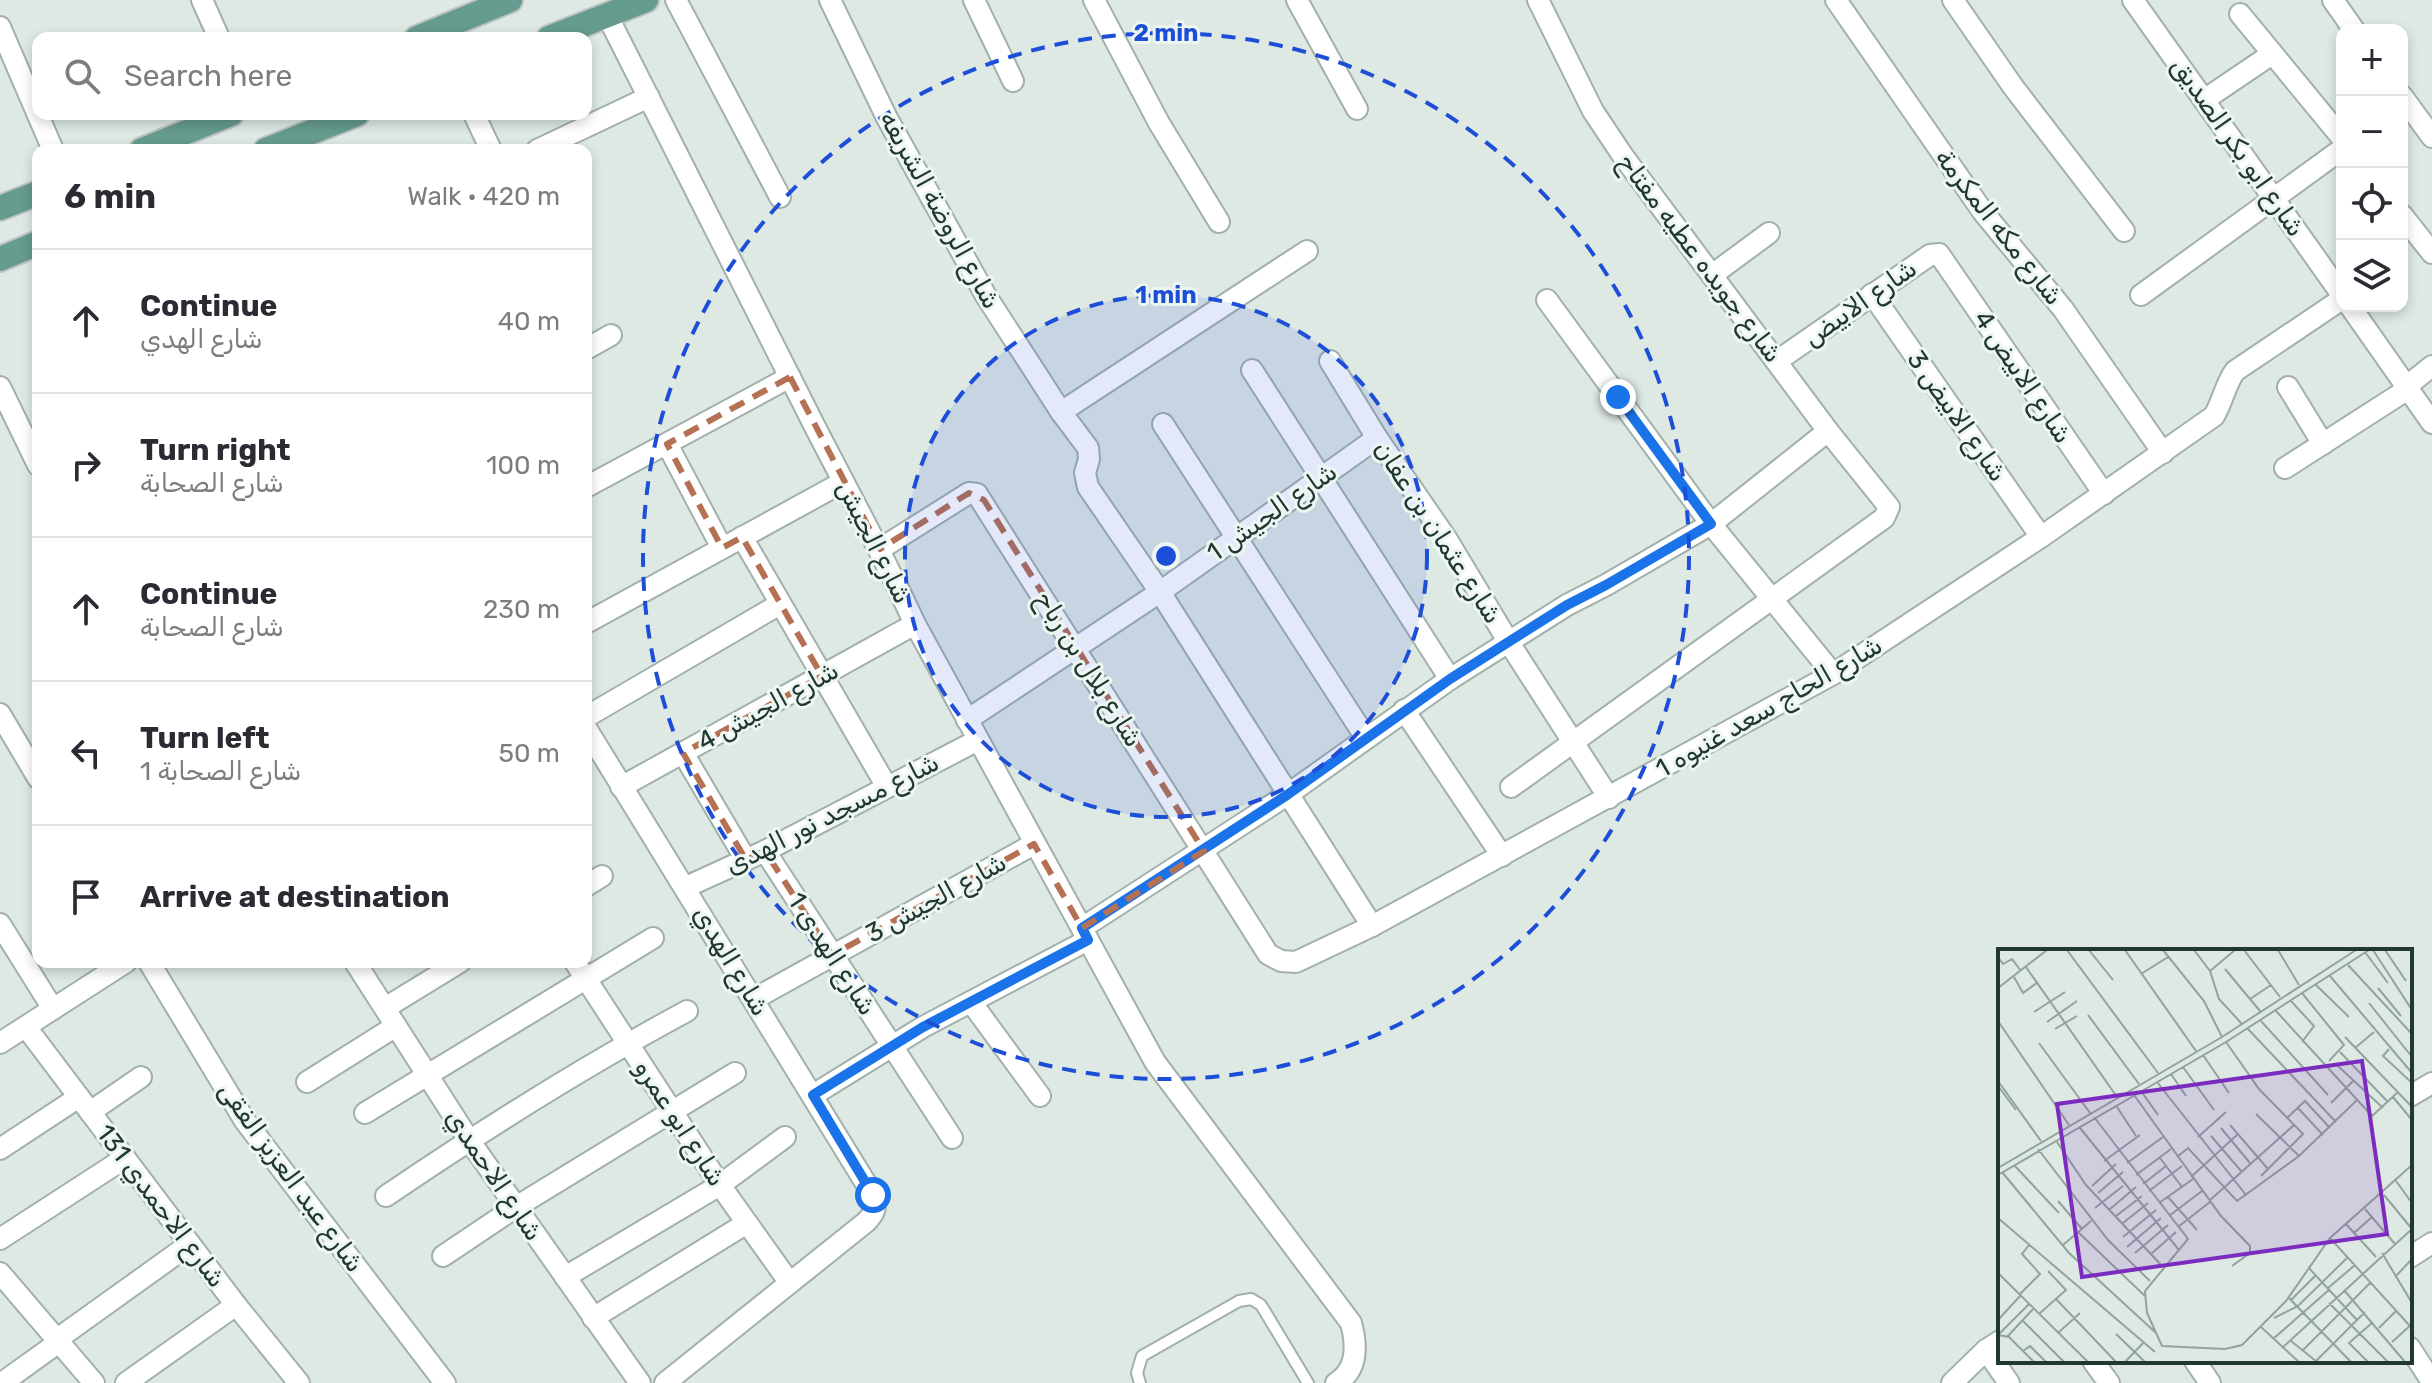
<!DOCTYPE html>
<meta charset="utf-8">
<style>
body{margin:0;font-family:Rubik,"Noto Naskh Arabic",sans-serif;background:#f7f7f7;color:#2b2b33}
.controls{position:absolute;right:24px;top:24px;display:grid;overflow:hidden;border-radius:16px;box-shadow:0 4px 12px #0003}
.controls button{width:72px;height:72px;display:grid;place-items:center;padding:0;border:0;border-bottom:2px solid #e1e1e2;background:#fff;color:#2b2b33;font:40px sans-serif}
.stop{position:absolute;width:24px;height:24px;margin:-18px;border:6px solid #1a73e8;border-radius:50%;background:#fff}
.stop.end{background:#1a73e8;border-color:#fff;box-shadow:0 2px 8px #0008}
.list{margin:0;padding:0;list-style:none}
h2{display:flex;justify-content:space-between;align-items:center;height:104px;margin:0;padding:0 32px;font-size:34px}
h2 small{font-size:26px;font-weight:400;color:#7c7c81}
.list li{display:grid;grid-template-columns:52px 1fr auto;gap:24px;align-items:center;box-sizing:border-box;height:144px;padding:0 32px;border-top:2px solid #e1e1e2}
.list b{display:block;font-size:30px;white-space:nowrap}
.list p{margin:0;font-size:26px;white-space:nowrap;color:#7c7c81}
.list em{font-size:26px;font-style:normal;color:#7c7c81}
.icon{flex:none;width:44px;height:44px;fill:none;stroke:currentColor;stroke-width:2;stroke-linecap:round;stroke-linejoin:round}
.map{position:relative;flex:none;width:2432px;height:1383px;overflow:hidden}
.search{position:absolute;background:#fff;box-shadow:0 4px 12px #0003;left:32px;top:32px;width:560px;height:88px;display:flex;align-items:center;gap:20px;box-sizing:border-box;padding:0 28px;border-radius:16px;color:#7c7c81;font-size:30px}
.panel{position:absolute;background:#fff;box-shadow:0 4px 12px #0003;left:32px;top:144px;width:560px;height:824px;border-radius:16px}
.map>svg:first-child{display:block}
</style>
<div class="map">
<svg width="2432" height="1383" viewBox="0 0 2432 1383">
<rect width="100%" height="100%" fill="#dee9e4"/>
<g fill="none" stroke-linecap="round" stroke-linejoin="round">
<defs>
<path id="lane" d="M1140,1383l-3,-10 5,-17 97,-55 12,-2 10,6 47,78"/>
<g id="street">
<path d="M202,0l17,38"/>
<path d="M676,0l104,197"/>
<path d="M830,0l57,118 99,178 75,116 27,36 1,11 -4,14 3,14 72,105 212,334"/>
<path d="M974,0l39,81"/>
<path d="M1094,0l65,123 60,99"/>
<path d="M1297,0l60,109"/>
<path d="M1836,0l147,212 80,97 100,144"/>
<path d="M1953,0l61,88 110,143"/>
<path d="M2133,0l209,295"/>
<path d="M2333,0l21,30"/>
<path d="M2240,14l102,124"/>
<path d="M607,15c69,134 136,268 203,402 35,69 73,137 105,207l240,438 196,261c6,22 7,47 -15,60"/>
<path d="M0,27l53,123"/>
<path d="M2402,96l30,41"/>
<path d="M2204,100l68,-46"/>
<path d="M474,114l17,36"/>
<path d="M537,150l112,-53"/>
<path d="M2402,215l30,38"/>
<path d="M1712,275l57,-42"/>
<path d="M1872,294l169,243"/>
<path d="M2141,295l201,-146"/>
<path d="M1547,300l164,224 122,150"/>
<path d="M2350,306l82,117"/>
<path d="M586,349l25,-14"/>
<path d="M1330,361l47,77 69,100 62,103 101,157"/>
<path d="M1777,361l153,-106 9,-1 165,240"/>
<path d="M1252,370l198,309"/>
<path d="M2407,386l25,-20"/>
<path d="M0,387l38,78"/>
<path d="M2288,387l35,57"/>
<path d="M1061,412l246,-161"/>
<path d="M1163,424l203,314"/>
<path d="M667,444l55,104"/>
<path d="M2285,468l123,-79"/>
<path d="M586,487l204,-110"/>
<path d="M742,537l145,250"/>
<path d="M880,549l89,-56 8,1 291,460 13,7 15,1 76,-36 461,-252 208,-137 173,-121c9,-15 11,-31 21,-45l107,-72"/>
<path d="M586,623l257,-141"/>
<path d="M1404,710l98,146"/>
<path d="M0,714l38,64"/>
<path d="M586,717l194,-113"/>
<path d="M967,720l193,-128 217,-154"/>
<path d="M586,728l287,467c4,12 2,18 -7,27l-201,161"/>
<path d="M683,753l63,107"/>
<path d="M621,787l294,-163"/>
<path d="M1511,787l373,-269 5,-11 -61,-76 -205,-275 -30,-45 -55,-111"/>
<path d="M765,851l187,287"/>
<path d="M586,886l16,-10"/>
<path d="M686,887l79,-36 213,-111"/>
<path d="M0,924l53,85"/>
<path d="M1082,928l205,-133 163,-116 117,-74 39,-20 105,-61 117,-93"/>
<path d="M149,962l96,159 200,262"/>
<path d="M355,962l114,178 171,243"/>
<path d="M575,962l145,223 69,97"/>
<path d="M754,999l280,-155"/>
<path d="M971,1002l69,94"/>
<path d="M385,1008l75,-46"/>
<path d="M26,1027l210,278 63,78"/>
<path d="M0,1043l126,-81"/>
<path d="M307,1082l89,-56"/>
<path d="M813,1095l110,-68 165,-87"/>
<path d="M2410,1096l22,-13"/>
<path d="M90,1112l51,-35"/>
<path d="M365,1113l288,-175"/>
<path d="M0,1149l79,-52"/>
<path d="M386,1196c97,-66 197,-129 301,-185"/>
<path d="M0,1239l125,-81"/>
<path d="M443,1256l73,-49 219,-134"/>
<path d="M2410,1257l22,-14"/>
<path d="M0,1273l94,110"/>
<path d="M565,1277l155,-92 65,-48"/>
<path d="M593,1318l154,-95"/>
<path d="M56,1340l134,-96"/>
<path d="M2410,1348l22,34"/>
<path d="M1986,1350l23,33"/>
<path d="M2093,1361l16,22"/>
<path d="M2195,1361l15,22"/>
<path d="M2,1383l57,-41"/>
<path d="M126,1383l110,-78"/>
<path d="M1952,1383l34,-33 14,-9"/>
</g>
<g id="primary">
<path d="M417,38l93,-38"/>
<path d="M549,38l97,-38"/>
<path d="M142,150l89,-36"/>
<path d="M266,150l91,-36"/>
<path d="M0,208l38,-15"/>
<path d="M0,259l38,-16"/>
</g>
</defs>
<use href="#lane" stroke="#a2b0ab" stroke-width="14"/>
<use href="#street" stroke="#a2b0ab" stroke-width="24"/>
<use href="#primary" stroke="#bcc3c2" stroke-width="28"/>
<use href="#lane" stroke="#fff" stroke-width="10"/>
<use href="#street" stroke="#fff" stroke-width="20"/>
<use href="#primary" stroke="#669b8f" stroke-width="24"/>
</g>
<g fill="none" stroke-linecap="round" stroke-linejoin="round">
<path stroke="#1a73e8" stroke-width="10" d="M873,1195l-60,-100 110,-68 165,-87 -6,-12 205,-133 163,-116 117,-74 39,-20 105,-61 -93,-127"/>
</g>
<path fill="none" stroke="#b57154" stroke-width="6" stroke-dasharray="16 10" stroke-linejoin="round" d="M790,377l90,172 89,-56 15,7 220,351 -122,77 -48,-84 -202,111 -67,-104 -19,9 -63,-107 139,-77 -80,-139 -20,11 -55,-104z"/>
<circle cx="1166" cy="556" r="261" fill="#1d4ed8" fill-opacity=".12"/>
<g fill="none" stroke="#1d4ed8" stroke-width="4" stroke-dasharray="14 10">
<circle cx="1166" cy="556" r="261"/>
<circle cx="1166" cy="556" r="523"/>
</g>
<g text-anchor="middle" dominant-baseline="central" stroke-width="6" stroke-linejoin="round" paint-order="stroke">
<g font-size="26" fill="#213732" stroke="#eef6f2">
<text transform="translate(2238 147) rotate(55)">شارع ابو بكر الصديق</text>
<text transform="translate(940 210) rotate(61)">شارع الروضة الشريفه</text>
<text transform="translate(1999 227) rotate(52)">شارع مكه المكرمة</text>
<text transform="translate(1700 258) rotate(53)">شارع جويده عطيه مفتاح</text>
<text transform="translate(1860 303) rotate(-35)">شارع الابيض</text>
<text transform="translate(2023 377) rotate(56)">شارع الابيض 4</text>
<text transform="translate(1957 416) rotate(55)">شارع الابيض 3</text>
<text transform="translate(1272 512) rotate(-35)">شارع الجيش 1</text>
<text transform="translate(1438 532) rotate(57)">شارع عثمان بن عفان</text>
<text transform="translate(874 542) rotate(63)">شارع الجيش</text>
<text transform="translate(1089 669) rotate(58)">شارع بلال بن رباح</text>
<text transform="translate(768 706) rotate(-29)">شارع الجيش 4</text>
<text transform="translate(1769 707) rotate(-30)">شارع الحاج سعد غنيوه 1</text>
<text transform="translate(832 814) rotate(-27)">شارع مسجد نور الهدى</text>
<text transform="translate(936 898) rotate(-29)">شارع الجيش 3</text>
<text transform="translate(832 954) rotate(57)">شارع الهدى 1</text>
<text transform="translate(731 961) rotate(59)">شارع الهدي</text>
<text transform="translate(680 1123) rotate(57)">شارع ابو عمرو</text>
<text transform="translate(494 1175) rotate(56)">شارع الاحمدي</text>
<text transform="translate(291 1177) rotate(54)">شارع عبد العزيز الفقى</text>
<text transform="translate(161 1206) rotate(53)">شارع الاحمدي 131</text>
</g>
</g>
<g transform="translate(1998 949)">
<rect width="414" height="414" fill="#dee9e4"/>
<path fill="none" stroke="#92a29d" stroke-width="2" d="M69,1l91,123M91,1l24,30M127,1l71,101M165,1l41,51 18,36M196,1l16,21 9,28 23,25M246,1l36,47M280,1l21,35M375,1l39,60M387,1l21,31M367,3l23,31M0,8l5,7 9,-5 9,12M350,16l64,69M28,18l91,130M227,20l35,42M212,22l25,-21M143,25l27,-17M332,27l82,97M16,28l9,16 15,-11M318,36l33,32M0,39l49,-38M380,39l23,28M304,44l42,52 -15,16M252,50l21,-14M293,52l23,25 -12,16M371,54l43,54M278,62l96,105 26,-24M36,63l31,-20M90,66l51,69M0,72l71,104M263,72l67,74M49,73l30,-21M249,79l89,94M57,80l22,-13M347,88l67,70M228,93l33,47 44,45 -42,42M41,94l51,70M357,99l19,-16M391,100l-6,7 29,27M342,103l48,50M205,106l26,38M340,117l45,42M185,118l31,43M173,125l15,22M0,132l43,60M159,133l89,113M0,137l18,24M143,142l17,24M136,146l87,121 29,30v7l-18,13M395,148l19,23M333,154l23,-23M119,158l19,29M299,158l26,28M258,165l43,42M96,168l94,122 -43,52 2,22 15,33M289,169l18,-17 25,27M232,176l38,44M82,179l99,122M223,179l29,35M213,187l31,36M200,188l28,-25M59,193l29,43 77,82M40,200l70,91 42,41M179,208l11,-9 49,53 62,-45 58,-56M162,209l22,29M106,212l36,-26M129,214l36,-26M16,216l45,48M0,219l224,-131 134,-87M4,223l67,81 86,79M0,226l228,-133 143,-92M138,226l35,-26M193,228l47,-43M398,232l16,22M145,235l23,-18M94,237l24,-22M151,242l33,-25M100,244l25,-21M386,246l28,34M170,248l29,33M60,252l24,28M211,252l85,-76M161,254l34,-24M97,259l28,-22M112,260l26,-22M367,260l30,35M118,267l26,-20M171,267l33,-25M0,269l157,134M125,274l25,-20M348,275l30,33M180,278l32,-25M80,283l67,64M356,284l18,-16M125,288l33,-27M332,289l80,88M65,296l28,-24M129,298l34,-29M137,304l33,-28M384,304l30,50M153,305l25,-22M310,318l49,53M0,324l90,89M397,328l17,-18M330,339l27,-23M346,341l61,72M22,345l20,-20 -18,-20 7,-9M290,348l63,65M58,350l60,63M293,351l25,-25M331,354l59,59M41,365l27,-24 -18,-19M276,369l24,-12 50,-49M0,371l23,-25M24,371l42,42M263,378l38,35M381,379l18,-18M60,384l22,-20M118,385l29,28M0,386l11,2 25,25M0,386l31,-31M9,388l27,-29M275,390l57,-50M293,392l26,21M394,393l20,-18M164,397l63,3 17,-4 44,-44 44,-63 82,-73M284,399l130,-119M25,402l7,-5 16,16M304,402l69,-69M127,413l19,-20M317,413l50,-50M370,413l-19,-19 24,-21"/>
<path fill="#7b2cbf" fill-opacity="0.15" stroke="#7b2cbf" stroke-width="4" d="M364,112l25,173 -305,43 -25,-173z"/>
<rect width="414" height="414" fill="none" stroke="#213732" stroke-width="4"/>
</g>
<circle cx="1166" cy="556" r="12" fill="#1d4ed8" stroke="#eef6f2" stroke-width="4"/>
<g font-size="24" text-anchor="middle" font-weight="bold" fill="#1d4ed8" stroke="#eef6f2" stroke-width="6" stroke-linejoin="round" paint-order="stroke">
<text x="1166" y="41">2 min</text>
<text x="1166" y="303">1 min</text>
</g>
</svg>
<div class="controls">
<button>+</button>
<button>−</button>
<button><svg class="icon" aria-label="locate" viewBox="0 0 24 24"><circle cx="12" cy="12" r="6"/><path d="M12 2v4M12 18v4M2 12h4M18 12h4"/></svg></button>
<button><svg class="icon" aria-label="layers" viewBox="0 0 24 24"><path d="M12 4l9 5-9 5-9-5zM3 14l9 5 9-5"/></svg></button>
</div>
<div class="stop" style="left:873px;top:1195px"></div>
<div class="stop end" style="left:1618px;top:397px"></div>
<div class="search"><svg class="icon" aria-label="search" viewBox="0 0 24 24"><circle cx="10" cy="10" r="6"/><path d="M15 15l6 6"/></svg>Search here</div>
<section class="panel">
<h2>6 min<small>Walk · 420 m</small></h2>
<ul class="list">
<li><svg class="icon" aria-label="ahead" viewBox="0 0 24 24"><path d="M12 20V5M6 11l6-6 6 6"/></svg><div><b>Continue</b><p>شارع الهدي</p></div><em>40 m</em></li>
<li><svg class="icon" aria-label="right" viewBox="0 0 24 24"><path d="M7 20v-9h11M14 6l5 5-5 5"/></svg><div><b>Turn right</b><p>شارع الصحابة</p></div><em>100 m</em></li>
<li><svg class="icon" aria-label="ahead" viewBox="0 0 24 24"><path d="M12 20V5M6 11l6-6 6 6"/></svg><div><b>Continue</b><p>شارع الصحابة</p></div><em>230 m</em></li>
<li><svg class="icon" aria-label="left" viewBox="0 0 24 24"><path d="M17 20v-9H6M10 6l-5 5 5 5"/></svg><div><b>Turn left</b><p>شارع الصحابة 1</p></div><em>50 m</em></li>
<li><svg class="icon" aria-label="arrive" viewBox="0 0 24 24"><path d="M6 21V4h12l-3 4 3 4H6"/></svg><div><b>Arrive at destination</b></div></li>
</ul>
</section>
</div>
